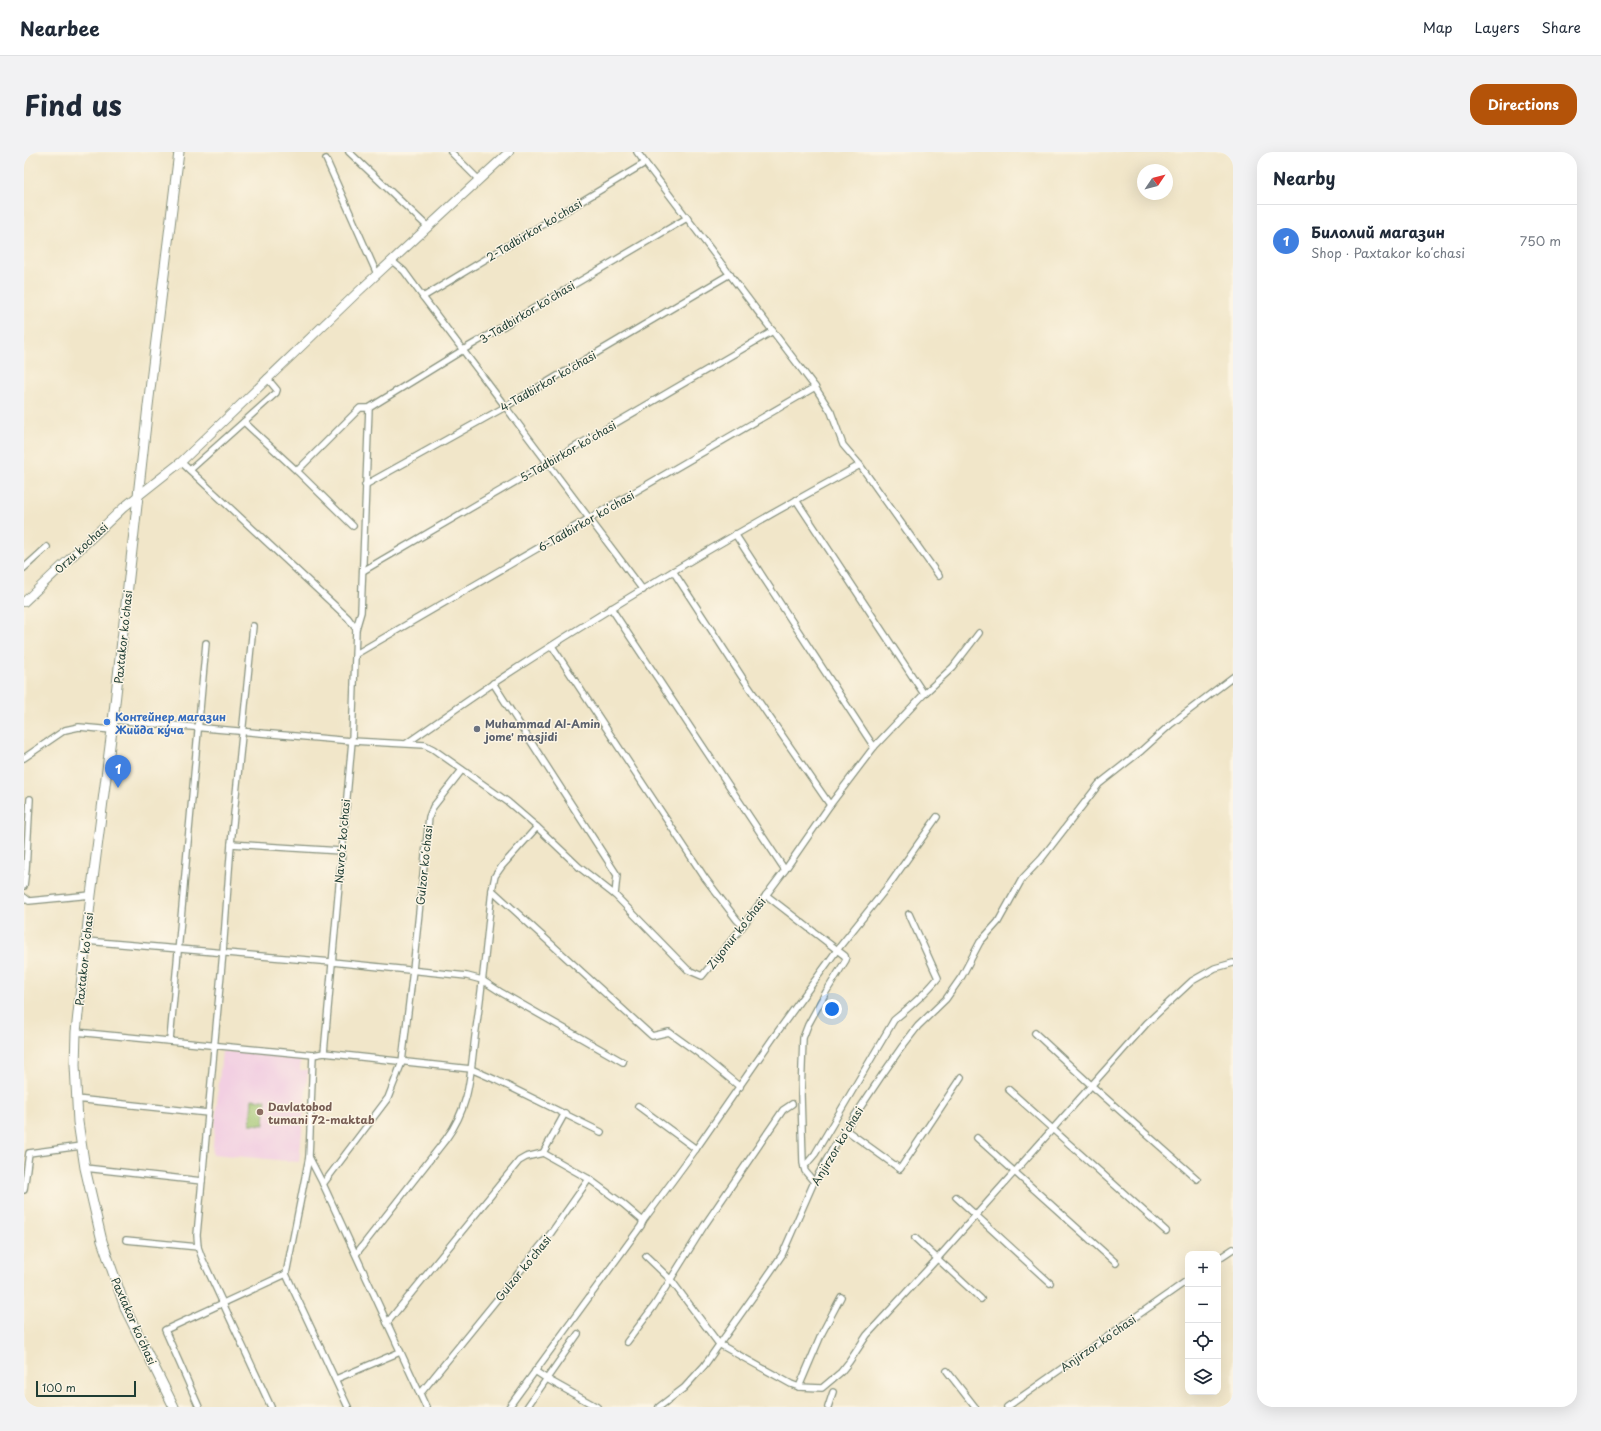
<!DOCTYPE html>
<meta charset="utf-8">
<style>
body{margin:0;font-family:"Playpen Sans",sans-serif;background:#f2f2f3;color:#1f2937}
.controls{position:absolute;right:12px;bottom:12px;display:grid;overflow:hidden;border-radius:8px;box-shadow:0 4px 16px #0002}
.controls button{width:36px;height:36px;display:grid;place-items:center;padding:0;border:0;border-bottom:1px solid #e0e1e3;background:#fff;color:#1f2937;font:20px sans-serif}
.compass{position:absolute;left:1113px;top:12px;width:36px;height:36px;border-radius:50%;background:#fff;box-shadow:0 4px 16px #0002;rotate:55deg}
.scale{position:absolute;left:12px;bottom:10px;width:100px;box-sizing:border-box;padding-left:4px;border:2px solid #1f3d34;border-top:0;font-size:11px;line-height:14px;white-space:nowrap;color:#1f3d34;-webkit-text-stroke:3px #fcf5e5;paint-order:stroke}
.you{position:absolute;left:808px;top:857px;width:14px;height:14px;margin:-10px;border:3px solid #fff;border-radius:50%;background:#1a73e8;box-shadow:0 0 0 6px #1a73e833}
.badge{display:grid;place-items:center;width:26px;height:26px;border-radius:50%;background:#b45309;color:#fff;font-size:13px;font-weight:700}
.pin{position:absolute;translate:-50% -33px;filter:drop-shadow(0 1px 2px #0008)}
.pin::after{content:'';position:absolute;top:21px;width:14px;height:12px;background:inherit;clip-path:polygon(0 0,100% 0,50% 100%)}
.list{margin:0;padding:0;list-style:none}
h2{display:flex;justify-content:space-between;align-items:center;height:52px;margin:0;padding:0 16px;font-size:17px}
h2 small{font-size:13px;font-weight:400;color:#747a83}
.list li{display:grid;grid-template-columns:26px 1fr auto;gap:12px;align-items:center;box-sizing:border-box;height:72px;padding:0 16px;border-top:1px solid #e0e1e3}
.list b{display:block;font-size:15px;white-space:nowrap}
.list p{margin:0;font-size:13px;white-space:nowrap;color:#747a83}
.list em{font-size:13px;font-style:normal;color:#747a83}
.icon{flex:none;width:22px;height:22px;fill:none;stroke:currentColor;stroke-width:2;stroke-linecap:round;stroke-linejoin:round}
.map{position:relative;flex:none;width:1209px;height:1255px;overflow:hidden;border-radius:16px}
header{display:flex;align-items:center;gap:24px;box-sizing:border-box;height:56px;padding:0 20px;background:#fff;border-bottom:1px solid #e0e1e3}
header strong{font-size:19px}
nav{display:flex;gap:22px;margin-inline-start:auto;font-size:14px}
.intro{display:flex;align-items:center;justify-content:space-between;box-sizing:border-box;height:96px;padding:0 24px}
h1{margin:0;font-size:28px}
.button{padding:10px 18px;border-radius:16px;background:#b45309;color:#fff;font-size:14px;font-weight:700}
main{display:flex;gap:24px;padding:0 24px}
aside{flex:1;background:#fff;border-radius:16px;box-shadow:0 4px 16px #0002}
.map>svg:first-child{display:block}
</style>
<header>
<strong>Nearbee</strong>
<nav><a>Map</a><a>Layers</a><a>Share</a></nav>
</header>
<div class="intro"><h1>Find us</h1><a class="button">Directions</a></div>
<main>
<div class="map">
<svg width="1209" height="1255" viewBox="0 0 1209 1255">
<rect width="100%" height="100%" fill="#fcf5e5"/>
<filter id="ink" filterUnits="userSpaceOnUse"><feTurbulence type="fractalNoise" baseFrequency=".025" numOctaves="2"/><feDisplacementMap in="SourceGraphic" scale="8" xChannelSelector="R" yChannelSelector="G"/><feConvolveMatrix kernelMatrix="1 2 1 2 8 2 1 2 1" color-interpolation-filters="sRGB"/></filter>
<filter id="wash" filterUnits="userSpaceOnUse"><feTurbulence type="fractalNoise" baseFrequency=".012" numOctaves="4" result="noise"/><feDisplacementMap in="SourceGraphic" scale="16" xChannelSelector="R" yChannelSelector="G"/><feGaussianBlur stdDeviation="0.9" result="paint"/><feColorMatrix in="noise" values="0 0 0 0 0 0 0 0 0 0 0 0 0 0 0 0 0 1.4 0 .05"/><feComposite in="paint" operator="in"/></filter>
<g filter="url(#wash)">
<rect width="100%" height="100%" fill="#f1e6c9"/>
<path fill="#f2cfe2" d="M198,899l79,5 -1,14h8l-9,92 -87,-8z"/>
<path fill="#9dc26c" stroke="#5e8050" d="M228,947l14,1 -2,25 -14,-1z"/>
</g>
<g filter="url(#ink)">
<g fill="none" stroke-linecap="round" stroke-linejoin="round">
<defs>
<g id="street">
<path d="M325,0l79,75"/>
<path d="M427,0l28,28"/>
<path d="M613,0l178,235 16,25 12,33 17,20 79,111"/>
<path d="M302,7l51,115"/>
<path d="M368,109l12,10 19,26 220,293"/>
<path d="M399,145l222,-134"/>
<path d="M220,270l53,49 56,55"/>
<path d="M157,310l167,156 8,11"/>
<path d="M166,318l86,-77 1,-3 -10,-12"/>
<path d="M273,319l63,-63h9l94,-58 224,-132"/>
<path d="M341,333l140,-78 225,-133"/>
<path d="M772,348l128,194"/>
<path d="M711,382l139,213"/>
<path d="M0,416l23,-21"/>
<path d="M339,419l410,-240"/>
<path d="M649,419l69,106 88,128"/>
<path d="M587,456l174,262"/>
<path d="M229,474l-22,218 -8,108 -26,283 1,12 4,11 69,149"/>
<path d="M528,494l153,232 32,42 5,5"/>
<path d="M332,502l459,-267"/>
<path d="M469,531l124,192 -2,20"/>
<path d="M89,568l239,21 73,4 8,4 75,53 29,25 42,40 36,28 73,75 14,6 37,-45 46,-61 45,-65 44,-58 50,-53 29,-27 26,-34"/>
<path d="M383,591c29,-20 57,-40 87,-60 118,-78 241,-150 366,-218"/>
<path d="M0,606l41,-28 14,-3 33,3"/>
<path d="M207,692l110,7"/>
<path d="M0,734l2,-16 4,-71"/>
<path d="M468,738l160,146 17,-4 32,23 39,32"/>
<path d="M742,743l79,61 1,4 -20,32 -18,33 -5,13 -2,57 2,68 2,8 9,11"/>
<path d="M0,745l5,4 62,-6"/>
<path d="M62,789l246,21 135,14 15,4 20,13 121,69"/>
<path d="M52,880l237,23 11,-2 147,16 25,11 105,52"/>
<path d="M1011,881l56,52 106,94"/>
<path d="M146,888l36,-397"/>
<path d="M300,901l28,-312 4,-112 5,-17 8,-204"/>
<path d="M984,937l158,142"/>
<path d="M52,947l132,14"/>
<path d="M614,954l58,43"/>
<path d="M822,978l54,39 61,-92"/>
<path d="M953,986l139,125"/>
<path d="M285,1005l14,27 103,223"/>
<path d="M780,1015l11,-13 79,-134c16,-13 31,-26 44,-42l-29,-64"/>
<path d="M61,1016l117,13"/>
<path d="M565,1027l34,25 20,17 53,-72 77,-111 64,-88 52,-65 48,-68"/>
<path d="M299,1032l65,-86 14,-36 11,-92 16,-153 4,-10 29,-37"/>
<path d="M0,1038l5,-37 52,-7"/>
<path d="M932,1045l94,86"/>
<path d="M891,1086l66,61"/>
<path d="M102,1088l72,7"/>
<path d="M332,1102l90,-115c26,-35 24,-68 30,-110 7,-46 11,-93 16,-139l3,-14 7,-10 35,-39"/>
<path d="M622,1104l25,24 48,64 72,40 8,3 23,-54 19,-36"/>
<path d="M1194,1107l15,-10"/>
<path d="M262,1122l23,-117 4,-102"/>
<path d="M262,1122l62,133"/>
<path d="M363,1171l132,-162 7,-4 17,-4 22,-40"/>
<path d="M603,1190l27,-36 50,-80 79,-116 9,-6"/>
<path d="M511,1219l12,8 50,28"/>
<path d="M923,1219l28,36"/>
<path d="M312,1227l64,-27"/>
<path d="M775,1235l23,1 19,-16 8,-10 18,-27 70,-76 210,-236 45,-42 23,-13 18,-5"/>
<path d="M396,1242l131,-161 38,-54 -46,-26"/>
<path d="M175,1255l-34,-77 121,-56"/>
<path d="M485,1255l132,-181 2,-5"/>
<path d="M503,1255l51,-73"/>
<path d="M635,1255l25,-19 20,-22 51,-72 27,-39 32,-73 18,-32 48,-72 21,-30 17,-22 28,-27 16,-23 18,-34 18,-20 24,-43 20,-21 57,-74 42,-33 30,-27 62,-47"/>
<path d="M804,1255l5,-15"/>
<path d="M983,1255l181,-127"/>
</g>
<path id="secondary" d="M0,450l100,-95 57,-45 178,-171 150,-139"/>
<path id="primary" d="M150,1255l-48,-97 -24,-69 -17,-73 -7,-46 -3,-57 1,-33 15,-137 21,-165 36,-324 31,-254"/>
</defs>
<use href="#street" stroke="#88927e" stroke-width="8"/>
<use href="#secondary" stroke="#88927e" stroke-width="10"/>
<use href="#primary" stroke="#88927e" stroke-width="11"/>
<use href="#street" stroke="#fff" stroke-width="5.5"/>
<use href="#secondary" stroke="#fff" stroke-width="8"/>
<use href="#primary" stroke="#fff" stroke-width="9"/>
</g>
</g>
<circle fill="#3f7fe0" stroke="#fcf5e5" stroke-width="1.5" cx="83" cy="570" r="4"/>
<circle fill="#6b7280" stroke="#fcf5e5" stroke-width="1.5" cx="453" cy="577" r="4"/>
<circle fill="#8d6e63" stroke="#fcf5e5" stroke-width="1.5" cx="236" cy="960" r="4"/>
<g text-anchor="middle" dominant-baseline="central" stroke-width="3" stroke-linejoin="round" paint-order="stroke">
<g font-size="11" fill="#1f3d34" stroke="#fcf5e5">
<text transform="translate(510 78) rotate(-31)">2-Tadbirkor koʻchasi</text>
<text transform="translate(503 160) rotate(-31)">3-Tadbirkor koʻchasi</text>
<text transform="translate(524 229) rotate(-30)">4-Tadbirkor koʻchasi</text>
<text transform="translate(544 299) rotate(-30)">5-Tadbirkor koʻchasi</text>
<text transform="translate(562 369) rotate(-30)">6-Tadbirkor koʻchasi</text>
<text transform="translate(57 396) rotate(-43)">Orzu kochasi</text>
<text transform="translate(99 485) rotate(-84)">Paxtakor koʻchasi</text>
<text transform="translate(318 689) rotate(-85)">Navro'z ko'chasi</text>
<text transform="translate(400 713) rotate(-84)">Gulzor koʻchasi</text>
<text transform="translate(712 781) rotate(-52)">Ziyonur koʻchasi</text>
<text transform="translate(60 807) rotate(-84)">Paxtakor koʻchasi</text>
<text transform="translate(813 994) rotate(-59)">Anjirzor koʻchasi</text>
<text transform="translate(499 1116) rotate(-51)">Gulzor koʻchasi</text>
<text transform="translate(110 1169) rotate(66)">Paxtakor koʻchasi</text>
<text transform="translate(1074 1191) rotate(-35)">Anjirzor koʻchasi</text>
</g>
<g font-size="11" font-weight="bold" fill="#366cbe" stroke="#fcf5e5" text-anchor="start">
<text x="91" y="564">Контейнер магазин<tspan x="91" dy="13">Жийда ку́ча</tspan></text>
</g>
<g font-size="11" font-weight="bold" fill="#5b616d" stroke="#fcf5e5" text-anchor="start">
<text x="461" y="571">Muhammad Al-Amin<tspan x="461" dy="13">jome' masjidi</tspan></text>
</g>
<g font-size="11" font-weight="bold" fill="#785e54" stroke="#fcf5e5" text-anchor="start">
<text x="244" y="954">Davlatobod<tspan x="244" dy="13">tumani 72-maktab</tspan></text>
</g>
</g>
</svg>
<div class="controls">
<button>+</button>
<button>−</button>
<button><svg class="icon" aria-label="locate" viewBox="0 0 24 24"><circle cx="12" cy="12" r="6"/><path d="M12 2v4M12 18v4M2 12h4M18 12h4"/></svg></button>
<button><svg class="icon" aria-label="layers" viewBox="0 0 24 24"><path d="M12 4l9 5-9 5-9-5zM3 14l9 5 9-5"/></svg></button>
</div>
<svg class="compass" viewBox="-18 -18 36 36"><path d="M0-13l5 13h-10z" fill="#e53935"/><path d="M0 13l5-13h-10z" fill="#747a83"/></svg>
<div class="scale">100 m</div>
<div class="you"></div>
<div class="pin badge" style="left:94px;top:636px;background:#3f7fe0">1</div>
</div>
<aside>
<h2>Nearby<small></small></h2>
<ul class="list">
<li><span class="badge" style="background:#3f7fe0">1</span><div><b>Билолий магазин</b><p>Shop · Paxtakor koʻchasi</p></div><em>750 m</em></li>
</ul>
</aside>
</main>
